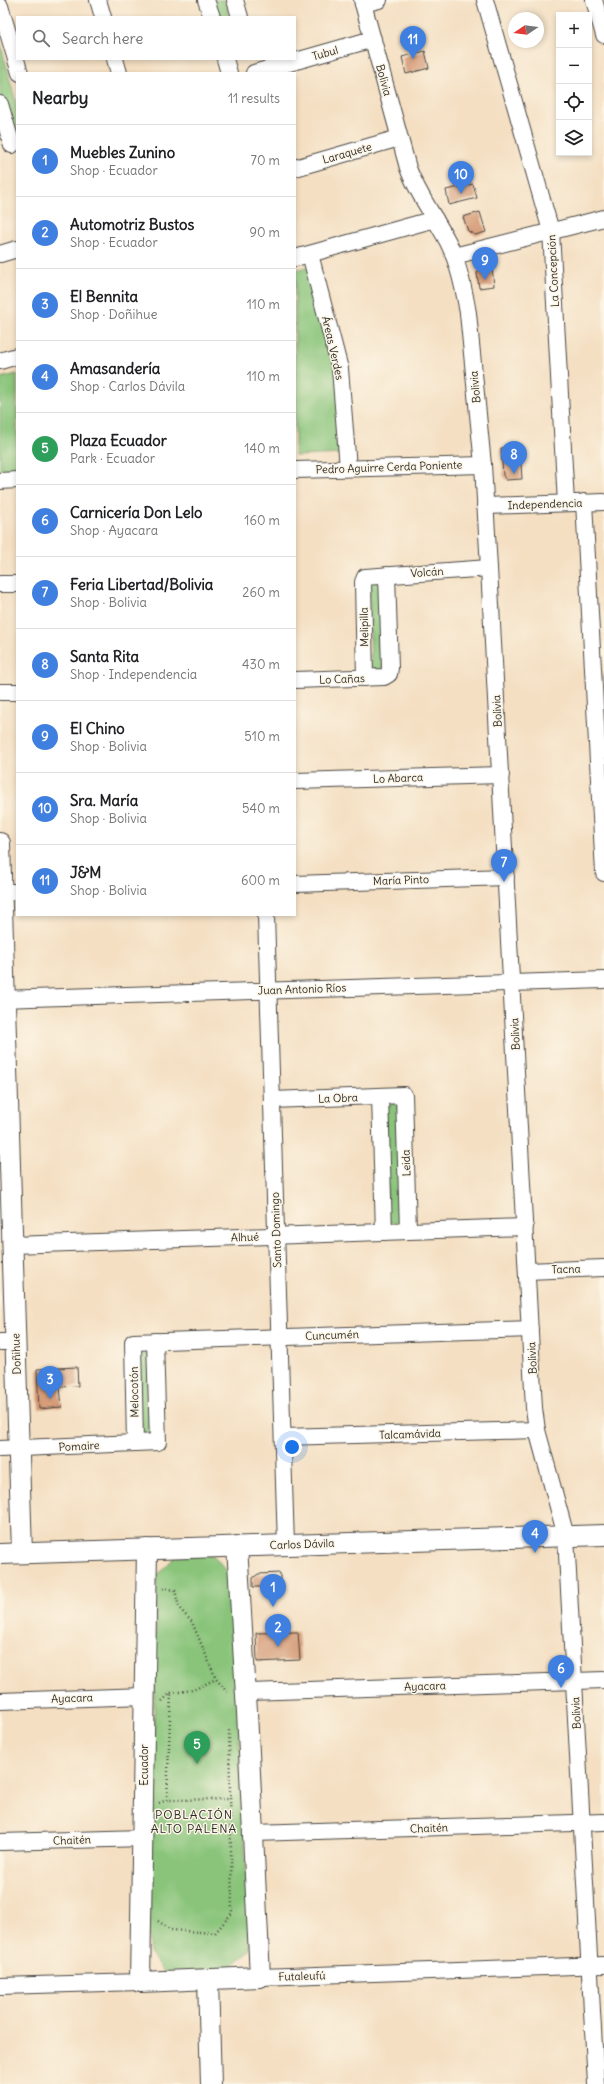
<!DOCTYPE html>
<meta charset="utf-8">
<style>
body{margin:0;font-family:Delius,sans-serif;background:#f2f2f2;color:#202124}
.controls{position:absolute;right:12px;top:12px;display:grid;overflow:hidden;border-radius:0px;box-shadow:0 2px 6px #0003}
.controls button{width:36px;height:36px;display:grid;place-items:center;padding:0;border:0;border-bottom:1px solid #e0e0e0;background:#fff;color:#202124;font:20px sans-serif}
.compass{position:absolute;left:508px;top:12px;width:36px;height:36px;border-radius:50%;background:#fff;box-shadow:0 2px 6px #0003;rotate:257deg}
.you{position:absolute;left:292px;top:1447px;width:14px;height:14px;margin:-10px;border:3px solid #fff;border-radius:50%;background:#1a73e8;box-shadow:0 0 0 6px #1a73e833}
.badge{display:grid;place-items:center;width:26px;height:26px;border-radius:50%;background:#d1495b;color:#fff;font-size:13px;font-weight:700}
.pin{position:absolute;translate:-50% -33px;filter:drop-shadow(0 1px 2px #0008)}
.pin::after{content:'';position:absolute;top:21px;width:14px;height:12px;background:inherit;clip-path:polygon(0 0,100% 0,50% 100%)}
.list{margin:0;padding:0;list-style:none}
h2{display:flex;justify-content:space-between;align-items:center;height:52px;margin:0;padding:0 16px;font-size:17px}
h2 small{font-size:13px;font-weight:400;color:#757577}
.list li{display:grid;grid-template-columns:26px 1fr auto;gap:12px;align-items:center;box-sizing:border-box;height:72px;padding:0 16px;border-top:1px solid #e0e0e0}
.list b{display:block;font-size:15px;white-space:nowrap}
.list p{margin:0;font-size:13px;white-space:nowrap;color:#757577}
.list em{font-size:13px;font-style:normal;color:#757577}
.icon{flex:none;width:22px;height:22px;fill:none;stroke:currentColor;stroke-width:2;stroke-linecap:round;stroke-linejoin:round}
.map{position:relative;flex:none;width:604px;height:2084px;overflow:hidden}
.search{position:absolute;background:#fff;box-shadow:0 2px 6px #0003;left:16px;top:16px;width:280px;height:44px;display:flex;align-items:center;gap:10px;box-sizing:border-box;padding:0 14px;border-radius:0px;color:#757577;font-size:15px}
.panel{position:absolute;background:#fff;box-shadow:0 2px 6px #0003;left:16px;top:72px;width:280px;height:844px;border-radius:0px}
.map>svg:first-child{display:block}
</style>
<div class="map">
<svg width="604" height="2084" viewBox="0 0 604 2084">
<rect width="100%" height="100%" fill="#fcf5e5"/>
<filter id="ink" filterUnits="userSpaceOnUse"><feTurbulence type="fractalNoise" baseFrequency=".025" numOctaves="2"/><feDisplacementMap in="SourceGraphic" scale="8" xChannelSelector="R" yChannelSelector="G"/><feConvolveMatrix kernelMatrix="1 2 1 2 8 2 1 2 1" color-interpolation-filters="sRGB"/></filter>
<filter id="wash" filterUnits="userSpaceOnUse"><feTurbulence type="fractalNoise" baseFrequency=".012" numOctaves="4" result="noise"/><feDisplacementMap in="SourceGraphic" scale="16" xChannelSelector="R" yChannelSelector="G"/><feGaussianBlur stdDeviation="0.9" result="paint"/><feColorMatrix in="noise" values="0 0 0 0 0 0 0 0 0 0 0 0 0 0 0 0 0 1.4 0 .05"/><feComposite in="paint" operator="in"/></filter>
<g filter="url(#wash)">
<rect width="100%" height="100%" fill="#f4dfc2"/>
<g fill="#89c47a" stroke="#5a7852">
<path d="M209,0h16l4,17h-15z"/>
<path d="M0,41l17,66v30l-4,-1 -13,-42z"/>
<path d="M314,265l27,102 3,87 -49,2v-186z"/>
<path d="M17,374v103l-17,-3v-96z"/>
<path d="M369,580l13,2 1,91 -12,-3z"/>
<path d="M398,1103l7,119 -17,1 -4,-119z"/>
<path d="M136,1346h16l3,93h-15z"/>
<path d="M213,1555l19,22 18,373 -23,20 -63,3 -15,-20 8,-378 19,-19z"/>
</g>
<g id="blocks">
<g fill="#d39671">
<path d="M425,51l4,17 -23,6 -4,-17z"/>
<path d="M473,184l4,14 -28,7 -3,-15z"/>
<path d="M480,212l6,20 -11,3 -7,-4 -5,-14z"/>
<path d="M492,267l2,19 -15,2 -2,-15 5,-5z"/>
<path d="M520,447l2,32 -16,1 -3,-5 -2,-27z"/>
<path d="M77,1367l1,19 -18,1 2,20 -23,2 -2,-40z"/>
<path d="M280,1573v14h-27v-9l5,-4z"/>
<path d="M298,1632l2,28 -43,2 -1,-29z"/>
</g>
</g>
</g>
<g filter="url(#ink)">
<use href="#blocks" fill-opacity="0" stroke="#494642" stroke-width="1"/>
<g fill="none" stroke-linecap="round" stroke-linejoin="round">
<defs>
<g id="minor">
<path d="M98,0l5,17"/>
<path d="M206,0l6,17"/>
<path d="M235,0l5,17"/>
<path d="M362,0l46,168c10,27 27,49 40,74 11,22 16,47 20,71l15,152 6,103 45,840 3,22 29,106 30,548"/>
<path d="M485,0l66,231 15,272"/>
<path d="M594,0l10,35"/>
<path d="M363,4l16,-4"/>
<path d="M0,6l20,67"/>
<path d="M115,59l4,14"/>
<path d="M225,59l4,14"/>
<path d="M254,73l119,-34"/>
<path d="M0,104l12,41"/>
<path d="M295,168l104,-30"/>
<path d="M0,254l17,-5"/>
<path d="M310,254l30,115 8,99"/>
<path d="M454,256l150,-38"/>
<path d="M295,258l140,-39"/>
<path d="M0,361l17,-5"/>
<path d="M295,470l188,-5"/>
<path d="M0,481l17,-1"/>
<path d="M584,502l20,371"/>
<path d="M485,506l119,-4"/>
<path d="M0,584h17"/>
<path d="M365,678l-2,-96 2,-5 124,-9"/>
<path d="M295,680l89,-3 5,-3 1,-6 -3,-93"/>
<path d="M0,692h17"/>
<path d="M295,781l206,-6"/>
<path d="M295,884l211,-7"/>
<path d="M0,892h17"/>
<path d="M266,915l20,630"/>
<path d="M0,999l604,-19"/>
<path d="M380,1096l4,136"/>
<path d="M272,1100l132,-5 4,136"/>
<path d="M13,1245l512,-18"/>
<path d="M527,1271l77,-3"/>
<path d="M0,1342h16"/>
<path d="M283,1437l254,-7"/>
<path d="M135,1443l-2,-101 397,-13"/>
<path d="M0,1449l158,-7 -3,-101"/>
<path d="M246,1692l358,-12"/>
<path d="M0,1701l145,-5"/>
<path d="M254,1833l350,-11"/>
<path d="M0,1842l144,-4"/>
<path d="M260,1977l344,-12"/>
<path d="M0,1986l140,-4"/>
</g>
<g id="tertiary">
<path d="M0,843l22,710"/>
<path d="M147,1549l-7,433 120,-5 -13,-265 -10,-166"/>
<path d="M0,1554l604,-19"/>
<path d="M208,1979l3,105"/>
</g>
</defs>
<use href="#minor" stroke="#494642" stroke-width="18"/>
<use href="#tertiary" stroke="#494642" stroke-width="22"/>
<g stroke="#494642" stroke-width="2.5" stroke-dasharray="1 3" stroke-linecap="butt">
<path d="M163,1588l12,2 4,18 13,14 24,57 12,14"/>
<path d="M162,1701l9,-8 22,-3 23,-11"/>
<path d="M167,1800l4,-107"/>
<path d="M159,1803l8,-3 63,-1"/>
<path d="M158,1921l13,9 44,3 17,-20 -3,-183"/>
</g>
<use href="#minor" stroke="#fff" stroke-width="16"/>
<use href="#tertiary" stroke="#fff" stroke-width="20"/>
</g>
</g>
<g text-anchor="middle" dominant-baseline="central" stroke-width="3" stroke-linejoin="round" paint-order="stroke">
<g font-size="11" fill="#2b2b2b" stroke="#fcf5e5">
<text transform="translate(325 53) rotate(-16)">Tubul</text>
<text transform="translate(384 80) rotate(75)">Bolivia</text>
<text transform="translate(347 153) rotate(-16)">Laraquete</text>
<text transform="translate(553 271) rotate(-93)">La Concepción</text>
<text transform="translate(333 348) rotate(77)">Áreas Verdes</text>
<text transform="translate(475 387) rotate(-95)">Bolivia</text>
<text transform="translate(389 467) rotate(-2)">Pedro Aguirre Cerda Poniente</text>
<text transform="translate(545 504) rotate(-2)">Independencia</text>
<text transform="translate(427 572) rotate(-4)">Volcán</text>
<text transform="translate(364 627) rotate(-91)">Melipilla</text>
<text transform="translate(342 679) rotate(-2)">Lo Cañas</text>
<text transform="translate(497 711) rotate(-93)">Bolivia</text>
<text transform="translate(398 778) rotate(-2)">Lo Abarca</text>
<text transform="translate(401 880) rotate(-2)">María Pinto</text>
<text transform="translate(302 989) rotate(-2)">Juan Antonio Ríos</text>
<text transform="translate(515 1034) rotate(-93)">Bolivia</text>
<text transform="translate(338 1098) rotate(-2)">La Obra</text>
<text transform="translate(406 1163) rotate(-92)">Leida</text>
<text transform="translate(276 1230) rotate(-92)">Santo Domingo</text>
<text transform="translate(245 1237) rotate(-2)">Alhué</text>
<text transform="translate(566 1269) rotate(-2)">Tacna</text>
<text transform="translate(332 1335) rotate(-2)">Cuncumén</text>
<text transform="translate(16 1354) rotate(-92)">Doñihue</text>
<text transform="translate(532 1358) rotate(-93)">Bolivia</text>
<text transform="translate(134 1392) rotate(-91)">Melocotón</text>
<text transform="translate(410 1434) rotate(-2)">Talcamávida</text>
<text transform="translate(79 1446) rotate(-3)">Pomaire</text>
<text transform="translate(302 1544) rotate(-2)">Carlos Dávila</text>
<text transform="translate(425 1686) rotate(-2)">Ayacara</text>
<text transform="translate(72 1698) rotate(-2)">Ayacara</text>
<text transform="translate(576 1713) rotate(-93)">Bolivia</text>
<text transform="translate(144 1765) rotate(-90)">Ecuador</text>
<text transform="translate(429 1828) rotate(-2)">Chaitén</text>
<text transform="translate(72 1840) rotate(-2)">Chaitén</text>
<text transform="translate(302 1976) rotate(-2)">Futaleufú</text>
</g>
<g font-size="12" letter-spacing="1" fill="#2b2b2b" stroke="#fcf5e5">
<text x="194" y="1814">POBLACIÓN<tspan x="194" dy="14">ALTO PALENA</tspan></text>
</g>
</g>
</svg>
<div class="controls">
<button>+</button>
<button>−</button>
<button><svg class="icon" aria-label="locate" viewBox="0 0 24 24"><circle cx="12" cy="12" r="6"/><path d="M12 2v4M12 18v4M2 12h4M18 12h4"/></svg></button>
<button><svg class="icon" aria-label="layers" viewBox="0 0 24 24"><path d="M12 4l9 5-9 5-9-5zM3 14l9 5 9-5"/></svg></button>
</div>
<svg class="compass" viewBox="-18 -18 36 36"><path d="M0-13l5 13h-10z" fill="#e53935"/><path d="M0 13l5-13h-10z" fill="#757577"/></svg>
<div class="you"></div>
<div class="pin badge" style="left:273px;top:1607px;background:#3f7fe0">1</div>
<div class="pin badge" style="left:278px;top:1647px;background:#3f7fe0">2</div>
<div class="pin badge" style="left:50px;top:1399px;background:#3f7fe0">3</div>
<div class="pin badge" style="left:535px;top:1553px;background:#3f7fe0">4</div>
<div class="pin badge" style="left:197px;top:1764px;background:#2e9e5b">5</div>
<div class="pin badge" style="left:561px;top:1688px;background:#3f7fe0">6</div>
<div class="pin badge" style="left:504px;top:882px;background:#3f7fe0">7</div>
<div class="pin badge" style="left:514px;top:474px;background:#3f7fe0">8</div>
<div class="pin badge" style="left:485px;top:280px;background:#3f7fe0">9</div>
<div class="pin badge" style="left:461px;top:194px;background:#3f7fe0">10</div>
<div class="pin badge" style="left:413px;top:59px;background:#3f7fe0">11</div>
<div class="search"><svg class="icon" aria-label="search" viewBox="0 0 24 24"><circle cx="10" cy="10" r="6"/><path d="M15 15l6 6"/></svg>Search here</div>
<section class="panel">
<h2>Nearby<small>11 results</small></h2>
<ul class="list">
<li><span class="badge" style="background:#3f7fe0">1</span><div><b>Muebles Zunino</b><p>Shop · Ecuador</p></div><em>70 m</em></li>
<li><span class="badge" style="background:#3f7fe0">2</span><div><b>Automotriz Bustos</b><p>Shop · Ecuador</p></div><em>90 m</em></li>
<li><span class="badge" style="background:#3f7fe0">3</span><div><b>El Bennita</b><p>Shop · Doñihue</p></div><em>110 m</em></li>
<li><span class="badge" style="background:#3f7fe0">4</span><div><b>Amasandería</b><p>Shop · Carlos Dávila</p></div><em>110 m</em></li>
<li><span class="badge" style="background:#2e9e5b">5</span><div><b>Plaza Ecuador</b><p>Park · Ecuador</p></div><em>140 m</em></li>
<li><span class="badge" style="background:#3f7fe0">6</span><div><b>Carnicería Don Lelo</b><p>Shop · Ayacara</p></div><em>160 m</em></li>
<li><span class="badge" style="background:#3f7fe0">7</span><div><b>Feria Libertad/Bolivia</b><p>Shop · Bolivia</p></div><em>260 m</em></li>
<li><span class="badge" style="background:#3f7fe0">8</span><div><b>Santa Rita</b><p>Shop · Independencia</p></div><em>430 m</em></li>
<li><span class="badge" style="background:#3f7fe0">9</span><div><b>El Chino</b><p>Shop · Bolivia</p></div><em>510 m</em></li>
<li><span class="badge" style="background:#3f7fe0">10</span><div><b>Sra. María</b><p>Shop · Bolivia</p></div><em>540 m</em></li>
<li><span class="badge" style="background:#3f7fe0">11</span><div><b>J&amp;M</b><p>Shop · Bolivia</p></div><em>600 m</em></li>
</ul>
</section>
</div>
